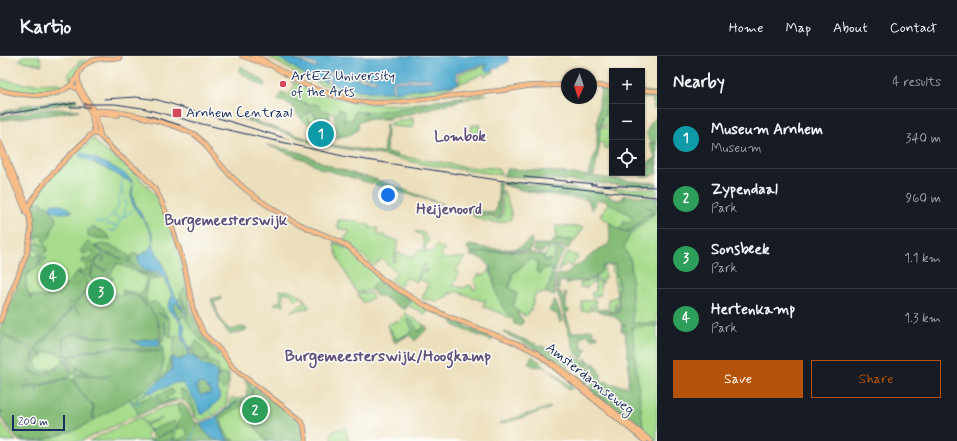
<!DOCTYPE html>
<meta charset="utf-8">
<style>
body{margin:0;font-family:Mynerve,sans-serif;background:#242831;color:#f1f3f6}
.controls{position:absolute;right:12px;top:12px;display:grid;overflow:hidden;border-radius:0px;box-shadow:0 1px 3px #0004}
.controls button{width:36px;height:36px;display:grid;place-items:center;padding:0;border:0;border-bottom:1px solid #363941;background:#171b24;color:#f1f3f6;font:20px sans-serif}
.compass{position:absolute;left:561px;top:12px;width:36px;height:36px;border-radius:50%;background:#171b24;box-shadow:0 1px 3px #0004;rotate:183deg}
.scale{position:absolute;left:12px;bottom:10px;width:53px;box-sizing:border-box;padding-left:4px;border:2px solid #1b2f5e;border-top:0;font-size:11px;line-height:14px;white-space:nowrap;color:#1b2f5e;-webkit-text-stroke:3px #fdfcf7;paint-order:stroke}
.you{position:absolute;left:388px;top:139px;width:14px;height:14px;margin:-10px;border:3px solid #fff;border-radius:50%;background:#1a73e8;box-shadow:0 0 0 6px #1a73e833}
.badge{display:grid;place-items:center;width:26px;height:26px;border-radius:50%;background:#b45309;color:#fff;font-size:13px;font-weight:700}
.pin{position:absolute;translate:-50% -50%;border:2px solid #fff;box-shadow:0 1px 4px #0006}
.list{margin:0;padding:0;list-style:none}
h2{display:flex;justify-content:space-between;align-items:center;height:52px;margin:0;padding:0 16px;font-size:17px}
h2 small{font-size:13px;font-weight:400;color:#9ea1a6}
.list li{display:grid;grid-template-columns:26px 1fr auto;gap:12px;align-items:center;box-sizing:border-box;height:60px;padding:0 16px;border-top:1px solid #363941}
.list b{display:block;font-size:15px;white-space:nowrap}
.list p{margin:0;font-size:13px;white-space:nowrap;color:#9ea1a6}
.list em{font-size:13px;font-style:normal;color:#9ea1a6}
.actions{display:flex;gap:8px;padding:12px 16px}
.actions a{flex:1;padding:9px 0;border:1px solid #b45309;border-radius:0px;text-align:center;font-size:14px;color:#b45309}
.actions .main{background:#b45309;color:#fff}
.icon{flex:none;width:22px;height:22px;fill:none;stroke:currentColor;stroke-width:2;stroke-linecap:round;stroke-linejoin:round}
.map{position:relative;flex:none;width:657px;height:385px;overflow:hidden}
header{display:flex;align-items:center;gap:24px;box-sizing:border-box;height:56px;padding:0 20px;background:#171b24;border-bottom:1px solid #363941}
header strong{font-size:19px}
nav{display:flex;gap:22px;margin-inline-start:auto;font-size:14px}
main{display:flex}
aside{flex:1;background:#171b24}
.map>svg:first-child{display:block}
</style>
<header>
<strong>Kartio</strong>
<nav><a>Home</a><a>Map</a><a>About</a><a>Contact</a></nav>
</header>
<main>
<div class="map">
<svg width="657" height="385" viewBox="0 0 657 385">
<rect width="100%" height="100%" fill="#fdfcf7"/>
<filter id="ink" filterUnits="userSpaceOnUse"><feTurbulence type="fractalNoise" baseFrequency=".025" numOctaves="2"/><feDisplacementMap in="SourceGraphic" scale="8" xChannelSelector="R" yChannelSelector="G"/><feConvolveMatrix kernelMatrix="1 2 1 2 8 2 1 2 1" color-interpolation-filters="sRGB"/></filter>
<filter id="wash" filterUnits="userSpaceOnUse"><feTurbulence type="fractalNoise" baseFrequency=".012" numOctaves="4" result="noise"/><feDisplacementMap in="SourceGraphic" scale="16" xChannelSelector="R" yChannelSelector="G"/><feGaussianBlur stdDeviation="0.9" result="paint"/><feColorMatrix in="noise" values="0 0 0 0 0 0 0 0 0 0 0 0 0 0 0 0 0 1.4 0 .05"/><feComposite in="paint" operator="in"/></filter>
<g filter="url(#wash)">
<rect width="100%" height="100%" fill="#ecdfbc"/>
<g fill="#a7dc8c" stroke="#618675">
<path d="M23,0h17l2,9 -23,-5z"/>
<path d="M267,0h9l31,20 31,10 25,5 34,1 59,-7 2,-3h2l-1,-8 28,-9 -3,4 5,2 4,-2 1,3 -9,4 -1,-2 -46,18 -47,4h-23l-17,-3 -29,-8 -25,-11z"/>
<path d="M82,4l4,1 1,1 -7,3v2l-7,13h-2l-2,-2v-6l5,-5 5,-2 -2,-2z"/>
<path d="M0,23l25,5 35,-1 1,3 -1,3c-18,9 -41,3 -60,0z"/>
<path d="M292,25c40,22 83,26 128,22 16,-2 31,-6 46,-6l2,1v-2l19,-2 -91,23h-5l-2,2h-31v10l-20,8 -4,-24 -5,1 1,3 -2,2h2v1c-12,0 -12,0 -19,-10l-3,-1 -1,2 1,6 -2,2 5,4v1l-2,1c-6,-5 -16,-12 -16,-20l-15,-5 4,-8 7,3 6,-10 -4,-3z"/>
<path d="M611,40h1v29h-11l1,-7 4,-5 -1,-4 4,-5z"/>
<path d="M309,55l11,11 5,1v3l-7,-1 1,-3h-6l-6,-2z"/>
<path d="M413,62v10l-23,-2v-3z"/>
<path d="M472,69h8l-2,13h-7z"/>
<path d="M600,71l11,1 -1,11 1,1 -3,9 -4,-1v-5h-5z"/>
<path d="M92,83h2l8,10 27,19 5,4 -1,2 2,-1 20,22 11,23 14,39 -1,1 8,30h-2l6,30 8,18 20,19 1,-1 9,13 -2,34 -2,5 -9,8 -14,7 -6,-2 -10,-19h-7l-25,7 -73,34h-61l-20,-25v-87l27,-62 1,-4 -2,-1 4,-10 8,-11 -5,-7v-30l1,-3c15,-25 37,-42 58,-62z"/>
<path d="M397,100l48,7 18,4 34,1 4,5v2l-79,-11 -25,-6z"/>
<path d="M502,128l35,8 50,5 1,4 -2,-1 -62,-9z"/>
<path d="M600,132l57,1v6l-39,-4v-1z"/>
<path d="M502,134l2,1c2,9 9,20 7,28 -13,6 -26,4 -38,-3l1,-2 23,5 5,-2 1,-3z"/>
<path d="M624,142l33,2v241l-4,-2 1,2h-1l-62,-49 1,-1 23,18 7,-9 10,-6 -7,-63 -3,-3 -2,-88 2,-9 -22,-15 10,-14 13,1z"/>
<path d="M338,164l16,1 15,4 1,3h7l1,7h7v2l14,4 -6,20 2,1 2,-9 17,4 2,-5 3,1v-3h4l1,-5 -2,-10 -7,-3c13,-1 6,0 13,8l-4,12 10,-1 1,-4 3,-2 3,3 4,1 -4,5 3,5 22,-2 -2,1 -9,14h4l-6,15 2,-1 9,2 4,-3 5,2 -1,2 3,1 2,-5 -3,-2 1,-4 3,-4h7l4,-3v-6l9,32 6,10 9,11 -28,-12 -2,-1 3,-7 -2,2 -4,-1 -24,-9 -4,3 -2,-2 -1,1 1,2 -12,6 -16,-2 6,-16 -10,-4 3,-8 2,1 5,-1h-5l3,-7 -5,4 -4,14 -12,-5 -5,10 -9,-7 6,-7 -15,-14 -8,7 -16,-15 -14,-11 6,-9 -12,-3z"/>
<path d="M556,170l28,1 -9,13h-19z"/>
<path d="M334,186c17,3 35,26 46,38v1l-2,-2 2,3 -1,3 -8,2 1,3 -15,3c-6,-10 -23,-39 -23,-50l13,6z"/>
<path d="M547,192h10l-4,12 -5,1 -4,-3v-2l2,-1 2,-6z"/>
<path d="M568,196l9,4 1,2 -8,9 -3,-4 -9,9 3,-10z"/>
<path d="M531,202l7,5 -2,8 3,3 4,-6 10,1 -4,17 -3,6 1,1h-8l-4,2 -4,15 -5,6 -7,-3 -6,-6 3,-10v-5l-7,-4 4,-10 -2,-3z"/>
<path d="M615,208l3,13v25l-3,1 1,2h2v7h-1l-2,-8v8l-6,-1 -1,-12 9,-2 -5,-32 -8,1 1,12h-2l-1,6 -3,-5h-5l6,-6 3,-7z"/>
<path d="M381,224l30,18 55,27v1l-43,-18 5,4 -3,2 -17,-9 -3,5 -2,-1 7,-9 4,2 -32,-19 -2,-2z"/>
<path d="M594,224l1,3v-3h2l3,2 1,13 -9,2 -1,-4 5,-1 -1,-9 -5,1 -2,3h-8v-4z"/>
<path d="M280,234c14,0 25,5 29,18l-18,3 14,-8 -3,-7 -7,4 -4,-6 -8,-2 1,13 -3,1v-4l-1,2 -5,1v-2l6,-2z"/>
<path d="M361,237h3v1l7,-1 2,5 -10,5 -5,-8z"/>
<path d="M594,243h1l2,10 -2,2 -4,-2 4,-3 -2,-2 -2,1 -1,6h-8v-10h1l11,-1z"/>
<path d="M405,257l19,12 -4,6h-2l-6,-10 -5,-3 6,13 -17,9 -6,-12h-2l-1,-3 9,-4 3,2z"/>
<path d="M249,325l13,11 42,49h-215l51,-24 9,14 -3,3 3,6 4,-3 -7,-12 16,-7 -16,6 -5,-7 23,-10 18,-3 11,16 5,4c13,-4 29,-11 33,-26l10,1 2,7 4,1z"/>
<path d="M550,351l1,1 -49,16 -3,-1z"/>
<path d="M0,366l16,19h-16z"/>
<path d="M345,371l4,14h-16l-3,-8z"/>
</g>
<g fill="#85bc78" stroke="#50766b">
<path d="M241,10l25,17 -2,4 -26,-16z"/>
<path d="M601,32l11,1v7l-3,2c0,7 -4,10 -3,16l-4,4 -1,8 -4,-1z"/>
<path d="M642,35l15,2v15h-5l1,-2v-7l-1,-1h-10z"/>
<path d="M282,37l6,5 18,5v2l11,-1 5,6 7,2 1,7c-18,1 -10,-3 -21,-9l-7,9 -7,-7 -2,-5 1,-1 -16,-6z"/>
<path d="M463,41l1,2 -66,18h-7l-2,2 -20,-1 -11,5v6c-6,7 -16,8 -25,9l10,-5 -6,1 -3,-19 5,-3 -1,-3 6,2 1,7 -1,5 2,-3 6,1 3,-10 7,1 4,2 -3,-2c13,-1 27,-1 41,-4 19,-3 39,-9 59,-11z"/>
<path d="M76,43l1,3 -77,12v-2l20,-4v-2z"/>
<path d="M50,53l29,1 -30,5 -49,5v-3z"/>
<path d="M237,59l77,26 18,4 51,8 3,-29h1l-1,29 11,1v4l-89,-16 -2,-2 -69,-23z"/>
<path d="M657,61v25h-7c-6,-9 -2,-18 7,-25z"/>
<path d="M597,71h3l-1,22 -5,26h-5l-1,-2 9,-24z"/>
<path d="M657,87v16l-13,12 -2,-4v-14l5,10 9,-5 -7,-14z"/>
<path d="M267,89l32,7 36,16 21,6v1l12,2 23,8 54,20 -126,-37 -9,-6z"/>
<path d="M657,105v13l-15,3 -1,-1z"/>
<path d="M507,113l42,2 90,11 18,1v3c-51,0 -102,-8 -154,-10z"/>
<path d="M497,126h3l1,34 -4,1 -45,-9 15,1 26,4 3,-3 1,-8h2z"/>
<path d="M502,126l100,10 8,4 1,3 11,1v-3l4,2 -3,-4 34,3v12l-2,1 -4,-3 -8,-3 7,3 3,4 -6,4 8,-4v1l-26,23 -5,11 7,14 2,62h24v3l-25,1 11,101 -2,2 -52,-42c9,-15 10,-17 -5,-28l2,-2v1l8,6 1,-2v3h2l3,8 2,1h-1v6l3,1 2,-1 3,2 17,4 2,-1 1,-21 -4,-34h-4l1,-5 4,-1h-4c-4,-9 -16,-12 -25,-14v-1l9,-1 4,4 9,-1 -1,-35 -2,-1 -1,-12 -12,2c-6,17 -18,14 -33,16l-3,2h-1l1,-3 -8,1v8l-2,-1v-15l8,1 9,-9 2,1 20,-16 13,-7 1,-8 -1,-13c21,14 19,11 36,-6l-13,12 -7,3 -6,-3 3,-2 2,-6 7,1 2,-5 -30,-17 -7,1 -4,9 -5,-13 -50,-5 -35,-8z"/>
<path d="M42,146v5l4,-3 11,15 -4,10h-1l-1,5 -6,9 -2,-3v-3l-5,-2 -2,5 -3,-6 -2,-20 2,-11z"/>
<path d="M92,171l12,5 7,7 -15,-1 -8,-2v-6z"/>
<path d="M531,182l1,7 -2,6 -12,-1 -47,3 -4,-6 3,-2c8,3 40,6 48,3 4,-2 10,-6 13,-10z"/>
<path d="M556,184h19l-7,9c-7,-3 -14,-3 -22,-2l-4,6 -8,-2v-7h17l2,-3z"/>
<path d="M88,186l16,11 -1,2 -6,3 -3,6 -6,-5 3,-1 3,-5 -5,-3 -2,3 -4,1 -3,-3z"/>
<path d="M35,187h3l9,4v3c-2,4 -4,6 -9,4l2,1v-3l-8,-3 -1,3 1,1h-2l2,-8z"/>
<path d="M102,188c6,1 23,6 26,11 1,1 2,6 2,7l-5,-2 15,12 19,6 1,1 -14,1 1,-3 -30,-14 -6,11 -3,-1 -2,-4 -1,2 -10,-6 2,-6 5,-3 1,1v5l2,-7 1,-1 17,5 -17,-6 -11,-7z"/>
<path d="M557,192h3l2,2 1,-1 2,2 -8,11 -2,10h-3l1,-3 -9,-1 -5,6 -3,-3 2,-8 -7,-5 -20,17 2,3 -4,9 8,7 -4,12 5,5 1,6 4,3v3l-3,3 -7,-3 1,-3c-7,-6 -13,-14 -16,-23 -7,-19 -2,-40 -28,-41l1,-2 4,-1c22,-1 48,-4 69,3v3l4,2 1,-2 4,1z"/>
<path d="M135,197l4,3 -1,1 14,16 6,-1 4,2 1,3c-9,0 -26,-5 -31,-13 -1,-2 -2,-5 -2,-7z"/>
<path d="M29,198l7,3 1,-2 5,1 -4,8 6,-8 3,2 -4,6 -16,11 2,-5c-5,9 -3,20 2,29h1l-3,-4 10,1 6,2 8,-5 3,-4 8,-1 13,-16 11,8 -3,12 -12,12 -5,-1 3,4 -11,16 -26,26 -34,-16 1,-7 24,-60h2l1,-2 -2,-2z"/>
<path d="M84,202l9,7 -4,12 -11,-5 1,-2 5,2 2,-3v-4l-4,-3z"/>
<path d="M94,210l10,5 2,4 2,-1 6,4 -1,2 -2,-1 -1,3 -5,-1 -1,5 -1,-2 -13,-5z"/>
<path d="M555,218v21l-1,1 -7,-3 -1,-2 1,-4 2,-1 3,-11z"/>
<path d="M146,225h2l-1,1 -1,19 4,2 6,-1 7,7 5,9 -11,-6 12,7 3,18v1l-5,-3c0,-5 -1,-10 -5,-14l4,10 -3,10 -2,1 -2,-18 -9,-15 1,-1c-6,-2 -6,-8 -11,-11 -4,-3 -13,-5 -18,-4v-3l20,4z"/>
<path d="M380,226l30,18 -7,9 -21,-13h-6l-5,-9 5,-4 3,1z"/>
<path d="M184,232h3l4,20 -4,2v4l-3,3 -2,-1 -1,3 -5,-4 -3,-9 4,-3 8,10 -7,-12 1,-3h2l4,10 2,2 -7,-15z"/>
<path d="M102,233l14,6 11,-1 13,4 6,8 5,5 5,7 4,14v7l3,11h-22l-16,-3h-10l-29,4 -20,6 -3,-17c9,-11 17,-4 28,-3 7,1 16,1 23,0h-20l-14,-4v-3l-1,3h-6l-10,5 1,18 -11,-4 -12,1 -6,-3 27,-29 10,-14 8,7 -7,-8 13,-14z"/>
<path d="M557,235l4,1 2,8h1l1,-8h1v16l3,2v1l-5,4z"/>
<path d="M220,241l1,3 -7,2c3,10 7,23 17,28l11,-3 4,1 1,2 -17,5 -10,-14 -8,-19 -1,-3z"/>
<path d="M554,244h1l8,21 -3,2 -3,-9 -8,-3z"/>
<path d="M191,254l11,25 18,19 -2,1h-2l-20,-21 -11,-15 4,-8z"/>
<path d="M566,259l6,18 20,-4 2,7 3,-1 1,2 -7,2 -4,-5 -7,4 3,11 3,-1 1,1 -5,10 -8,-9 -10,-34z"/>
<path d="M406,262l6,3 6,10h2l4,-6 4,3 -13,13 -6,-6 -14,8 -7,-15h2l7,12 16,-9z"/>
<path d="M453,265l40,17 -1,3 -37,-15 -2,-2z"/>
<path d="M505,276l61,24 4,4 -3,8 17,14 5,-10 -7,-3 -14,-12 6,-1c13,7 28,16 10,29l-39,-31 -22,-12 -20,-9z"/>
<path d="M3,280l29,14c3,4 -1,15 -4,21l1,1 2,-1 5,3 7,1 -7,-1 -6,-6 2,-6 4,-4h-3l2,-7 6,3 -4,3 6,-3v2l-8,5 1,6c9,8 14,1 24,-2l-7,6 -8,3c10,-2 14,-7 19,-16h1l6,16 -2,3 -33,9 -7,-6 -2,1 7,5 -11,2 12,-1 2,4 -1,-4 31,-8v1l2,-2 4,2 8,13 12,14v14l-18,9 -35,11h-16l-2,-3 1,3h-4l-19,-24v-3l3,-2 -1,-1 -2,2v-63z"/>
<path d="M177,280l5,3 5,9 6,-1 -1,3 6,10 11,1 8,3 2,7 -3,8 1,-5c-3,-6 -8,-6 -13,-8 -4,-2 -6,-6 -9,-9 -5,-2 -20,3 -24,6l1,7 -12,12 -2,-3 9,-8 3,-14 4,-1 -2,-4 2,-7v-8z"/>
<path d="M197,284l12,16 -2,4c-12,0 -19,-10 -10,-20z"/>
<path d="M119,291l19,4h25c1,7 1,18 -3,25 -6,11 -53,36 -66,44l-1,-14 -11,-13 -8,-13 2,-4 31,1 3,-2c-13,7 -35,-8 -43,-17l19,-6z"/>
<path d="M532,300l41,32 -4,2c-5,-5 -16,-19 -23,-22 -6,-3 -9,1 -18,-5z"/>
<path d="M67,304l10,7 -2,6 3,-5 10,7h-13l-1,-1h-3z"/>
<path d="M219,318l10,1v9l-6,6 -6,-7z"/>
<path d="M245,323c10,7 8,20 3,30l-4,-3 -2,-8 5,-2 -1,-5 2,-3z"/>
<path d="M199,327l4,1 8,7v2l-2,1 -9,1 -4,-9z"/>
<path d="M255,331l43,32 5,5 2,17h-28l-11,-1 -11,-13 -5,-20 3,-18z"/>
<path d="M172,333l2,4 -2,2 -4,1 -2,2 3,2 6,-1v2l-14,3 -5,-9z"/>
<path d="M179,333c13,5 16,16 17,28h-1l-8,-14 -4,-3z"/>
<path d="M153,340l7,9 -21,10 -9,-15 7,2z"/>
<path d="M237,346h5l1,4 -14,7 -8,6c1,5 4,15 9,19 1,1 4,2 6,3h-9l-10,-24z"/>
<path d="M181,347c8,3 9,15 15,20l-1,4 2,-2h2l-2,-2h4l1,5 12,13h-23v-2l-3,2h-16l4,-3 2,2 10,-5 -2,-5 -4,-3 -7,4 6,-14 -4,-13z"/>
<path d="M174,365l2,5 -2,3 -18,9 -6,-8z"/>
<path d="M171,375h3l1,3v3l-4,4h-21z"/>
</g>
<g fill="#51abcf" stroke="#366d96" fill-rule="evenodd">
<path d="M276,0h12l27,12 2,-1 -1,-2 -23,-9h215v6l-19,10 -5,-3 3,-3 -1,-2 -28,8 -2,2 2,9 -2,2 -62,7 1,-10 30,-1 8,-1 -1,-2 -39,2 -1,12c-22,1 -43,-3 -63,-9l2,-8 2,-1 43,8 1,-1v-2l-46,-8h-1l-4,11 -19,-6z"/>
<path d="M81,97c13,5 47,18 52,30l-26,-14 -28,-13z"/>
<path d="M133,129l-1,9 2,8 19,33 1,13 8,13 10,29 13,23 -7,-9 -3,-1 -1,2 -1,4 3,3v3l8,9 1,14 5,14 -2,4 6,1 7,7 13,5 3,5c-3,11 4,15 2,26l-15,14h-4l-4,-12 -14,-19h-7l-8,4 -6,1 -9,5 -4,-1 -13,8c8,-4 12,-9 18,-14 7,-6 14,-10 19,-17l-1,-9v-3l9,3 7,-4 2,-3 -8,-18v-11l-2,-4 -10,-9 -1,-4 4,-11 -6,-16 -6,-7 -14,-2 -7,-7 -1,-7c4,-4 9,-5 12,-9 11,-16 -17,-33 -19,-51 0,-4 1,-8 2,-12zM199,327l4,1 8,7v2l-2,1 -9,1 -4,-8z"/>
<path d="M52,147c7,1 17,3 20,9l-12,1 -9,-3 -1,-4z"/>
<path d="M157,282l3,5 -1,3h-17l-11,-6 6,2 8,-3 6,1z"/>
<path d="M237,345l-20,16 10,23 3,1c-13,0 -16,0 -24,-9 -3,-3 -4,-5 -5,-9l13,-5z"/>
</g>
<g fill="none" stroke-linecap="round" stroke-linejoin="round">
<g stroke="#51abcf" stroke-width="1">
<path d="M124,121l-3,9 5,18 -2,12"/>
<path d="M112,159l5,-6 4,-19"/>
<path d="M95,166h10l7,-7 9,3"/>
<path d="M106,170l2,-2 8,2"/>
<path d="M108,174l7,1 5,-11 13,-10"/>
<path d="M185,257v2"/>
<path d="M131,345l3,4 5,-2 1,-2"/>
<path d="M209,353l3,5"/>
<path d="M191,385l5,-14"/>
</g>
</g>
</g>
<g filter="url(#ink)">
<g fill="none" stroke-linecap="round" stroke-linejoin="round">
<defs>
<g id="major">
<path d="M242,0l26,9"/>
<path d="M253,0l11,4 5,4 34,20 21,8 31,9 21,2 22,-1 107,-12"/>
<path d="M78,21l1,9 16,27 5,21"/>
<path d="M591,29l21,2"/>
<path d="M70,30l7,2 14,24 4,22"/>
<path d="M0,34c21,5 55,11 72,-6 8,-9 7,-18 20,-23 8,-4 19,-2 28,-3"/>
<path d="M504,34l24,-4 39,-1"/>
<path d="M642,34l15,1"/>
<path d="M91,56c18,-7 85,13 103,22l5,4c11,12 20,26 32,38 25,25 54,42 85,56"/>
<path d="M91,56l9,2 18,1"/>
<path d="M94,76l7,5 16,17 24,19 13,15 5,8 12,28 13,40 9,45 11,25 18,18 11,16 68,52 3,6 2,15"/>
<path d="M0,87l28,64 3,23 -4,23 -27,68"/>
<path d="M0,95l27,63"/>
<path d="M26,156c3,-5 5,-11 9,-16 16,-24 38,-44 59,-64"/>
<path d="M315,175l21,9 13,7 34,33 41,25 23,11 74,29 16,8 108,88"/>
<path d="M552,306l99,79"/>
</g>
</defs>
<use href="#major" stroke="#84878d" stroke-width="5.5"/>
<use href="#major" stroke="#f8bd88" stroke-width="4"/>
<g stroke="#1b2f5e" stroke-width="1">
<path d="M104,43l32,-2 22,3 130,39"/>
<path d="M84,48h31l27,4 56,15 149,34 157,24 153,16"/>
<path d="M70,51h20"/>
<path d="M0,59l76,-12"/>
<path d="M147,59l33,10"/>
<path d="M524,121l72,7"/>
<path d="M591,129l66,2"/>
</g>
</g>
</g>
<g fill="#d1495b" stroke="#fdfcf7" stroke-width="1.5">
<circle cx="283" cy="28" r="4"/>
<rect x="172" y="52" width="10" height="10" rx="2"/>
</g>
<g text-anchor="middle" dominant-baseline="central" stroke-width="3" stroke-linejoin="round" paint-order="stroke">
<g font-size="14" fill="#1b2f5e" stroke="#fdfcf7" text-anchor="start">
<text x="291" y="20">ArtEZ University<tspan x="291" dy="16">of the Arts</tspan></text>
<text x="186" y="57">Arnhem Centraal</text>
</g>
<g font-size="14" fill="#1b2f5e" stroke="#fdfcf7">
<text transform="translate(590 323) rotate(38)">Amsterdamseweg</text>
</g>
<g font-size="15" font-weight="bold" fill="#5f517a" stroke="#fdfcf7">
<text x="460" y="81">Lombok</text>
<text x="449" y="154">Heijenoord</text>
<text x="226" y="165">Burgemeesterswijk</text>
</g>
<g font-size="16" font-weight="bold" fill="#5f517a" stroke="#fdfcf7">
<text x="388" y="300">Burgemeesterswijk/Hoogkamp</text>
</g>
</g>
</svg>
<div class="controls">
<button>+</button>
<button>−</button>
<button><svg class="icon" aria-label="locate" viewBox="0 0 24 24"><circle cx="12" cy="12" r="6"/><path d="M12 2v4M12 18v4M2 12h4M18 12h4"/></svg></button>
</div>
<svg class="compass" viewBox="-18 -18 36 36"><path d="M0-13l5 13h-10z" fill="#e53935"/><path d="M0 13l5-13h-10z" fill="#9ea1a6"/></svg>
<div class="scale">200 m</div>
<div class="you"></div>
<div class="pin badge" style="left:321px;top:78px;background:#0f9aa8">1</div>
<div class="pin badge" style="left:255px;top:354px;background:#2e9e5b">2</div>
<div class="pin badge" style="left:101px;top:236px;background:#2e9e5b">3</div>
<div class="pin badge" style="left:53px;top:221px;background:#2e9e5b">4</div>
</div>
<aside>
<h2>Nearby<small>4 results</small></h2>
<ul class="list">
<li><span class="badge" style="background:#0f9aa8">1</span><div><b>Museum Arnhem</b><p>Museum</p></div><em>340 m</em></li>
<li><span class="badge" style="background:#2e9e5b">2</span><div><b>Zypendaal</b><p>Park</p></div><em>960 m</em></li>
<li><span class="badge" style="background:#2e9e5b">3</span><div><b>Sonsbeek</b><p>Park</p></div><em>1.1 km</em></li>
<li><span class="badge" style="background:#2e9e5b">4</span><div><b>Hertenkamp</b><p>Park</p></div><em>1.3 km</em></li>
</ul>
<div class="actions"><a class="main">Save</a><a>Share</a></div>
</aside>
</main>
